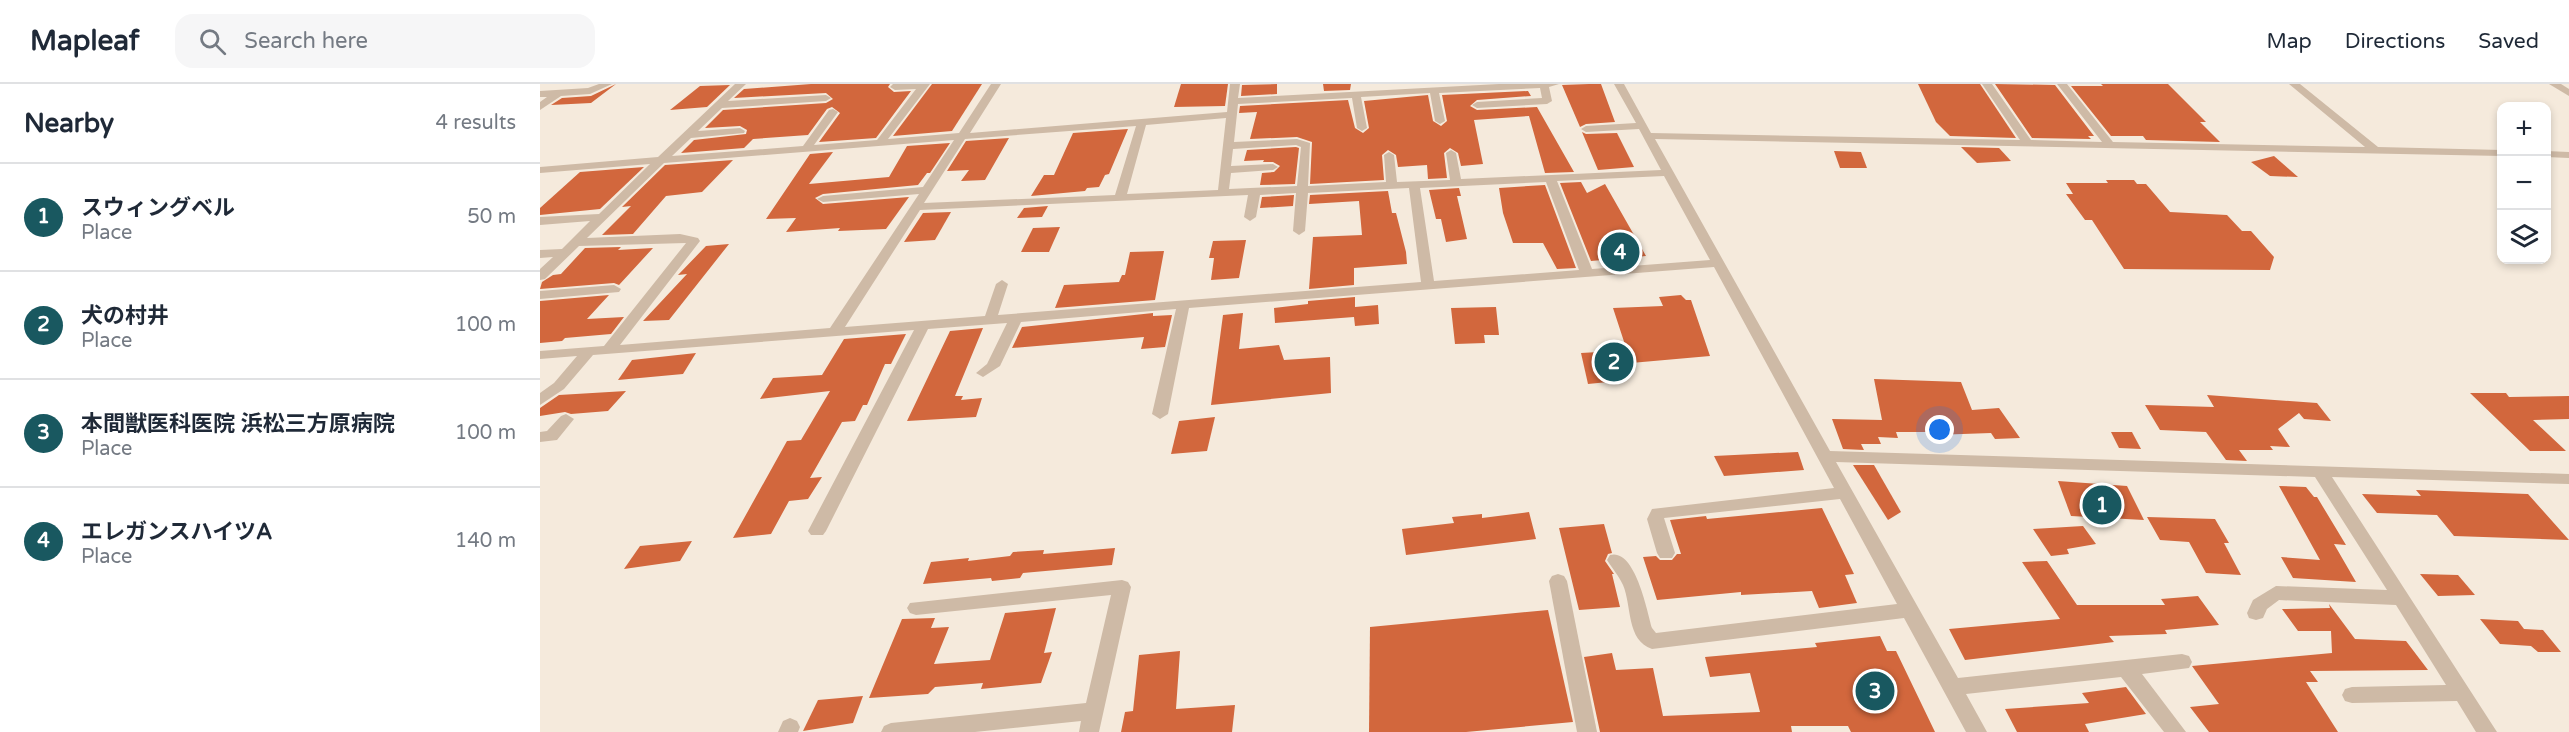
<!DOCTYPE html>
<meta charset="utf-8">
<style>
body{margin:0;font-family:"Varela Round","Noto Sans JP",sans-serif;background:#f6f6f7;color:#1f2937}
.controls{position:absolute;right:18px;top:18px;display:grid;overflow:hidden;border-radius:12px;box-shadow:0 3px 9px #0003}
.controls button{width:54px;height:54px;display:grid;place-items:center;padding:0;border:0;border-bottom:2px solid #e0e1e3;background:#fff;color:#1f2937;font:30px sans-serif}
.you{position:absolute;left:1400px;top:346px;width:21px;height:21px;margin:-15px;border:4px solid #fff;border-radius:50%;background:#1a73e8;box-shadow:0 0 0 9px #1a73e833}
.badge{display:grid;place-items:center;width:39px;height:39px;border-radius:50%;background:#195860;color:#fff;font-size:20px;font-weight:700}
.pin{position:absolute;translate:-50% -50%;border:3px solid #fff;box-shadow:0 2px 6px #0006}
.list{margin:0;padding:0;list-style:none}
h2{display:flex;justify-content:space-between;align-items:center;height:78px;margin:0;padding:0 24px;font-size:26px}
h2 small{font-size:20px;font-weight:400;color:#747a83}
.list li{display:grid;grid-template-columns:39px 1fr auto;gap:18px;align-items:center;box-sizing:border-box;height:108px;padding:0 24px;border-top:2px solid #e0e1e3}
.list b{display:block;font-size:22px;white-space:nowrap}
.list p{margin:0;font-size:20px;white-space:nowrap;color:#747a83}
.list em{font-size:20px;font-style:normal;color:#747a83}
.icon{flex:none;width:33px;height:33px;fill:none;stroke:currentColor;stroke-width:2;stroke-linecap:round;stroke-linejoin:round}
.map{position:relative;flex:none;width:2029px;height:648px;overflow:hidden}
header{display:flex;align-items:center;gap:36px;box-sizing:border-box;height:84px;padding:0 30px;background:#fff;border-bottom:2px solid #e0e1e3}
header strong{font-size:28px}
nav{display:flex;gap:33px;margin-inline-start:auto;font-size:21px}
.search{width:420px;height:54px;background:#f6f6f7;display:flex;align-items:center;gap:15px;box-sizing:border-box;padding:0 21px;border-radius:18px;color:#747a83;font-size:22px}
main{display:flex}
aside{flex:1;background:#fff}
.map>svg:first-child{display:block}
</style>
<header>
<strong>Mapleaf</strong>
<div class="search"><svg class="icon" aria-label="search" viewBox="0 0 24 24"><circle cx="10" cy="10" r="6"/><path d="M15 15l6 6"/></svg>Search here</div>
<nav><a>Map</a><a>Directions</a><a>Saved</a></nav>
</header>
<main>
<aside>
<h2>Nearby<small>4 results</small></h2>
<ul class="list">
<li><span class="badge">1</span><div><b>スウィングベル</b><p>Place</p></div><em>50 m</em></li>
<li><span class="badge">2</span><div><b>犬の村井</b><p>Place</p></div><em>100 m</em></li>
<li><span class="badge">3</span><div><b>本間獣医科医院 浜松三方原病院</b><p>Place</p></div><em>100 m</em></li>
<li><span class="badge">4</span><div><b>エレガンスハイツA</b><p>Place</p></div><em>140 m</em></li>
</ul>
</aside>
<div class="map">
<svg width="2029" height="648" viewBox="0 0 2029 648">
<rect width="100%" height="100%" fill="#f5eadc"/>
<g fill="#d2673d">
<path d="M76,0l-25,19 -40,2 11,-7 29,-2z"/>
<path d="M271,0h79l-2,3 6,5 17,-1 -35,47 -57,4 21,-29 -8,-6 -5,2 -19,26 -55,4 -9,9 -63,5 13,-13 52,-6 1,-4 -7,-4 -35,2 18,-18 103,-7 7,-4 -7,-6 -92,5 10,-9z"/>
<path d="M392,0h50l-30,47 -59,5z"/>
<path d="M641,0h47l-3,22 -51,1z"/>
<path d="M737,0v10l-36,2 1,-11z"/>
<path d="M783,0h28l-1,6 -26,1z"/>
<path d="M1049,0h12l14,38 -29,2 -6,3 -18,-42z"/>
<path d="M1378,0h62l36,54 -66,-2 -14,-14z"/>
<path d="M1455,0l60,1 39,51h-6l3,3 -59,-1z"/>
<path d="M1561,0h67l38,38h-6l20,20 -74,-2 -3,-4h-32l-40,-50h32z"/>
<path d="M190,1l-23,22 -37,3 30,-24z"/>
<path d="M988,7l3,5 -54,4 -7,6 7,4 60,-3 37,65 -29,1 -16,-57 -55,4 9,44 -22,2 -3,-13 -8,-5 -6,5 3,25 -19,1 -1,-14 -29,2 -2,-12 -8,-5 -6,5 2,25 -74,4 2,-42 -15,-5 -47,2 7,-27 -18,1 1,-7 108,-6 7,28 8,5 6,-5 -5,-27 64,-6 5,26 8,5 6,-5 -5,-26z"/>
<path d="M588,45l-19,45 -4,1 -6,12 -12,1 -2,3 -54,5 13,-21h10l19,-42z"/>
<path d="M1042,48l4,2 31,-1 17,34 -36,3z"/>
<path d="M469,54l-24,42 -24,1 8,-11 -22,1 19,-30z"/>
<path d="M410,59l-20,30h-3l-9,12 -95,9 -8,4 8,6 86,-7 -23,32 -48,2 2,-3 -54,4 10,-14 -30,1 44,-65 23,-2 -24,32 80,-7 18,-31z"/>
<path d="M756,63l3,1 -4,36 -35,1 2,-12 12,-1 6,-6 -7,-4h-10l1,-2 -20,1 3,-11z"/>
<path d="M1421,63l38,1 12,13 -34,2z"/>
<path d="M1294,67l27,1 6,16h-27z"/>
<path d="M1734,72l24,21 -28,-1 -19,-14z"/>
<path d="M193,76l-31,32 -36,4 -33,38 -31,1 29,-29 -9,1 43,-42z"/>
<path d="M104,83l-44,42 -60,6v-7l40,-36z"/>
<path d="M1566,96h28l3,4h9l24,28 57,3 15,16h9l23,26 -4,13 -146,-1 -32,-49h-7l-19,-26h7l-7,-11h42z"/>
<path d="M1041,98l6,11 18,-9 41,72 -55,5 -31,-78z"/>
<path d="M1005,101l31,83 -19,1 -14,-26h-30l-10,-30 -4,-25z"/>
<path d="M919,104l2,8h-4l10,43 -21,3 -5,-23h-5l-7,-29z"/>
<path d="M848,107l4,22h4l10,39 1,12 -53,4v17l-45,4 4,-52 49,-2 -3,-34 -50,3 1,-9z"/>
<path d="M754,111l-1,11 -33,2 2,-11z"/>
<path d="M508,122l-6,11 -25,1 7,-10z"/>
<path d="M411,128l-16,28 -31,2 19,-29z"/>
<path d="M520,143l-11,25h-28l12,-24z"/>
<path d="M706,156l-7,38 -28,2 3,-22h-5l4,-17z"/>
<path d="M189,160l-60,76 -26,1 44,-47 -9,1 28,-29z"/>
<path d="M81,163l-3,3 35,-2 -34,37 -5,-2 -74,6 2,-7 11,-7 8,-1 24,-26z"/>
<path d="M624,167l-9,49 -100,8 9,-23 55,-3 3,-7h3l5,-23z"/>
<path d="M69,211l-22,24 37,-2 -13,17 -46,4 -3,3 -22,2v-42z"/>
<path d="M1141,211l5,5h5l19,56 -79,7 -18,-55 50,-2 -4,-9z"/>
<path d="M815,213v10l23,-2 1,19 -24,2 -1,-9 -79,6 -1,-15 34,-4v-3z"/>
<path d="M956,223l3,28h-15l1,8 -30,1 -4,-36z"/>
<path d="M613,229v3l19,-1 -7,32 -24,2 3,-12 -132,11 10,-21z"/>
<path d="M703,229l-4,36 40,-4 5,15 46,-3 1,36 -120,12 12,-90z"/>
<path d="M443,244l-28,68h8l-2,4 21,-2 -6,19 -69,4 43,-90z"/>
<path d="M366,250l-15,30h-6l-18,41h-4l-8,16 -13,1 -32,56 12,-1 -14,22 -19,2 -18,33 -38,4 54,-97 14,-1 29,-49 -70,8 13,-21 49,-3 22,-36z"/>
<path d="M1076,267l2,30 -30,3 -7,-31z"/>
<path d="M156,269l-13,21 -65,6 14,-20z"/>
<path d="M1334,295l87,3 11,28 27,-2 21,30 -25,1 -4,-6 -57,2 -3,-3h-35l2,6 -20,-1 3,7h-20l3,6 -21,-1 -11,-30 50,1z"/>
<path d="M86,307l-18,20 -37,3 -6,-2 -25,4v-8l19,-13z"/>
<path d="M1930,309h36l3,4 60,-1v23l-36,1 33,31h-36z"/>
<path d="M1667,311l110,8 14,18 -27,-2 -5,-6 -21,16 12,18 -20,-1 3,4h-34l8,11 -21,-1 -20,-28 -46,-2 -15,-25 69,2z"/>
<path d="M675,333l-8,34 -36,3 8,-33z"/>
<path d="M1571,348h21l9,17 -22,-1z"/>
<path d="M1258,368l6,18 -80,6 -10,-20z"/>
<path d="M1313,381h21l27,47 -13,8z"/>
<path d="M1518,397l69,5 17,34 -73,-4z"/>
<path d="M1739,402l27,1 8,10h3l29,48 -12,-1 22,38 -63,-4 -12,-21 39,3z"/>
<path d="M1876,406l112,4 41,46 -115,-4 -17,-21 -60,-2 -15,-19 59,2z"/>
<path d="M1282,424l32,66 -9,1 12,28 -38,5 -7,-17 -71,4v-3l-84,8 -14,-43 13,-1 4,4h12l5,-6h4l-11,-34 36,-4 1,3z"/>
<path d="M989,428l7,27 -130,16 -4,-26 52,-6 -2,-6 30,-3v4z"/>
<path d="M1607,433l68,2 14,24h-5l17,32 -35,-2 -17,-31 -29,-2z"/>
<path d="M1064,440l8,29 -4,1 -3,7 9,13h-2l8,33 -41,3 -20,-82z"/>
<path d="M1543,442l13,18 -29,5 2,5 -18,2 -18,-27z"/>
<path d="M152,457l-12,20 -56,8 16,-23z"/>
<path d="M575,464l-3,17 -89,8 -3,5 -28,3 -1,-3 -68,6 8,-22 38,-4 -1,3 42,-5 3,-4 31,-2 -1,4z"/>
<path d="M1507,477l30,44h88l-4,-6 37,-3 21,29 -54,5 2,4 -58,2 5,6 -149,18 -16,-31 111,-10 -38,-57z"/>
<path d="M1880,490l38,1 17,20 -37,1z"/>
<path d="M1789,520l26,35 51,2 22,29 -118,1 8,11h-12l32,50h-129l-19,-25 29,-3 -27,-38 140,-13 -1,-22h-33l-16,-22 48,-1z"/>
<path d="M516,524l-12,45 8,-1 -11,31 -60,6 2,-6 -48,4 -7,7 -59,4 33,-79 33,-1 -4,10 18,-1 -15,37 56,-4 15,-47z"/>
<path d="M1008,526l25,112 -107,10h-97l1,-105z"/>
<path d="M1940,535l38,2 6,8 19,1 18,22h-23l-7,-6 -31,-2z"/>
<path d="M1340,552l7,15h9l39,81h-84l-3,-6h-57l1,6h-192l-16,-75 28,-4 4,17 37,-2 10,48 97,-4 -10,-39 -40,4 -5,-20 112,-10 -2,-4z"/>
<path d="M640,567l-4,58 59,-4 -3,27h-111l4,-20 8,-1 6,-56z"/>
<path d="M1586,603l20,27 -61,10 4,8h-72l-12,-23 84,-6 -7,-10z"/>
<path d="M323,612l-10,27 -50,8 15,-31z"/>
</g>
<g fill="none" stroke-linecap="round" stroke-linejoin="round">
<g fill="#cebaa6" fill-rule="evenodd">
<path d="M59,0h13l-22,10 -29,2 -21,14v-8l7,-5h-7v-6l48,-3z"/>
<path d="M195,0h11l-18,17 98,-6 5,3 -5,3 -104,7 -24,23 42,-3 5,3 -1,2 -53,5 -19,18 131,-10 26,-36 4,-1 5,3 -24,33 63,-5 39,-51 -21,1 -5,-3 3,-3h37l-42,55 71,-6 32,-49h10l-31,49 257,-21 3,-28h10l-2,14 261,-14h60l-10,3 3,14 -5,3 -70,4 -5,-3 5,-3 65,-4 -2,-10 -101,5 6,28 -5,3 -5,-3 -5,-28 -69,4 6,31 -5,3 -5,-3 -5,-30 -114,6 -4,38 63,-3 13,4 -2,43 78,-4 -2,-27 5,-3 5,3 3,27 53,-2 -4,-27 5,-3 5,3 5,26 200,-9 -22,-41 -53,3 -5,-3 5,-3 50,-3 -22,-39h10l27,49 369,7 -38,-56h10l39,56 71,2 -45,-58h10l46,58 252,5 -76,-63h11l78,63 124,3v6l-847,-17 175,312 739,23v10l-237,-7 165,255h-21l-19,-31 -105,2 -7,-2 -3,-6 3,-6 7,-2 94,-2 -50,-80 -117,-5 -12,9 -4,9 -7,2 -7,-2 -2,-5 6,-13 23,-14 111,4 -72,-113 -479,-15 122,216 224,-24 7,2 3,6 -3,6 -47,6 44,58h-22l-43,-55 -155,17 21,38h-21l-62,-114 -252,31c-26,-9 -20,-43 -29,-64 -4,-9 -11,-17 -16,-25l3,-5c25,-7 37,55 42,73l4,5 241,-29 -57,-105 -176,19 11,35 -3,5h-12l-3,-5 -10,-34 5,-10 182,-21 -120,-221 -525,41 -21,106 -8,5 -8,-5 24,-105 -155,13 -21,44 -17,11 -7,-4 11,-9 20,-41 -79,6 -102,202 -3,4h-12l-3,-4 106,-201 -321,25 -29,34 -24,16v-12l14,-10 23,-27 -37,3v-8l64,-5 82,-103 -107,3 -34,33 -5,1v-11l13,-12 -13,1v-8l22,-1 28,-28 -50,4v-8l59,-3 51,-50 -110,9v-6l118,-10zM686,34l-8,72 -91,4 19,-69zM596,42l-21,69 -191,8 41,-64zM414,56l-31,47 -100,9 -6,3 6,3 96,-8 -89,134 -210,17 80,-104 -2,-3 -18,-4 -93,4 77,-75zM756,61l5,2 -4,39 -68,3 2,-16 42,-3 5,-3 -5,-3 -42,2 2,-17zM1124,92l46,84 -118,9 -35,-88zM1006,98l33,88 -145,11 -14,-93zM869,104l12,94 -423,33 10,-31 -6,-4 -6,4 -11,32 -140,11 75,-117 328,-15 -4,22 6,4 6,-4 4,-22 36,-2 -3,38 6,4 6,-4 3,-38z"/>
<path d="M2009,0h12l8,5v7z"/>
<path d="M2006,67l23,1v6l-23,-1z"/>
<path d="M74,201l7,4 -2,3 -79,7v-8z"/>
<path d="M26,330l8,5 -17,21 -17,2v-10l7,-1 14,-15z"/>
<path d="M1018,490l6,2 3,5 30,151h-20l-28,-151 3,-5z"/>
<path d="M582,496l6,2 3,5 -32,145h-20l2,-11 -106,11h-94l3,-6 7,-3 195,-20 25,-108 -195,20 -6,-2 -3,-5 3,-5z"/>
<path d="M250,634l7,3 3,6 -2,5h-20l5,-11z"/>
</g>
</g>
</svg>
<div class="controls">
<button>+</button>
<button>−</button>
<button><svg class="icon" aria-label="layers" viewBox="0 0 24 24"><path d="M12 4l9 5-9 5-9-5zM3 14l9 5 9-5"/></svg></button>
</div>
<div class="you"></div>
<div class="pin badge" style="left:1562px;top:421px">1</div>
<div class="pin badge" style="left:1074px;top:278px">2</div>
<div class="pin badge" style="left:1335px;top:607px">3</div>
<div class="pin badge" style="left:1080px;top:168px">4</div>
</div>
</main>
